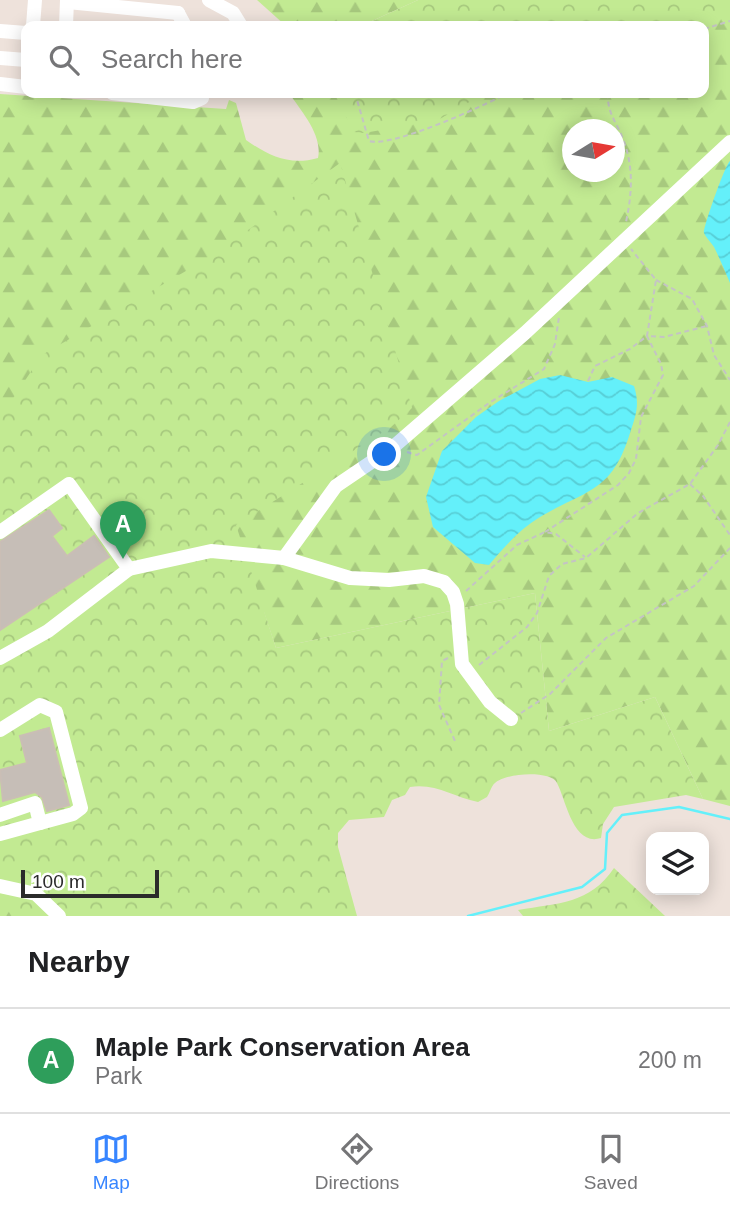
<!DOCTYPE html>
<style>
body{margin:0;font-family:Helvetica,sans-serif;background:#f6f6f6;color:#202124}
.controls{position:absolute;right:21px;bottom:21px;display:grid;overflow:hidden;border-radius:14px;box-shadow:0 4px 18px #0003}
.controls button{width:63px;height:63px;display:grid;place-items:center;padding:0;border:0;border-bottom:2px solid #e0e0e0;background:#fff;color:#202124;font:35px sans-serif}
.compass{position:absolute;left:562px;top:119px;width:63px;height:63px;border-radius:50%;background:#fff;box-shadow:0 4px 18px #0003;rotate:79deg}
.scale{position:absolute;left:21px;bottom:18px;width:138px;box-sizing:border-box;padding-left:7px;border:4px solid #2b2b2b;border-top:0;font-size:19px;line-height:24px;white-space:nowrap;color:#2b2b2b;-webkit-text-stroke:5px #fff;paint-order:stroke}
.you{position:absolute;left:385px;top:455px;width:24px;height:24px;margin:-18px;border:5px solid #fff;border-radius:50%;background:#1a73e8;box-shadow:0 0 0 10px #1a73e833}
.badge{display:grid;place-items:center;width:46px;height:46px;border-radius:50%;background:#3785ff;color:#fff;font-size:23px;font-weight:700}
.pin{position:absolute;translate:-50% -58px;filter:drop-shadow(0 2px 4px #0008)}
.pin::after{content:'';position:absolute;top:37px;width:24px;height:21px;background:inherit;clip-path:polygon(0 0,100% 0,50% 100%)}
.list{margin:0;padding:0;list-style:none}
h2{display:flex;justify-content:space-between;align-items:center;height:91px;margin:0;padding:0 28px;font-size:30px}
h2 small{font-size:23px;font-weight:400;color:#757577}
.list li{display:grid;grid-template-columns:46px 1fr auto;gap:21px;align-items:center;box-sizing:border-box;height:105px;padding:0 28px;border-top:2px solid #e0e0e0}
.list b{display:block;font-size:26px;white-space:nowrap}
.list p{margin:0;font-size:23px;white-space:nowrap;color:#757577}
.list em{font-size:23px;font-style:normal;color:#757577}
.icon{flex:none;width:38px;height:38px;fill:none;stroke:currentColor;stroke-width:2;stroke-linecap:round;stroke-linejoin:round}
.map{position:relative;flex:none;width:730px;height:916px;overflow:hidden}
.search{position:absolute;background:#fff;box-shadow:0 4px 18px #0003;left:21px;right:21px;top:21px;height:77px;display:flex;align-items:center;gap:18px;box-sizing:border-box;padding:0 24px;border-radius:14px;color:#757577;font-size:26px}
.sheet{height:196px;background:#fff}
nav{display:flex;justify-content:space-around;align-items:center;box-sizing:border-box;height:98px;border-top:2px solid #e0e0e0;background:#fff;font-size:19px;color:#757577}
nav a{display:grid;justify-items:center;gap:4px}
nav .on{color:#3785ff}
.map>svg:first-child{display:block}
</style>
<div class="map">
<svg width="730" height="916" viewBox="0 0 730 916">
<defs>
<pattern id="forest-firs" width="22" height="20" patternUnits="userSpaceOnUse" patternTransform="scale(1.75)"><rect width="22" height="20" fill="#c2ea92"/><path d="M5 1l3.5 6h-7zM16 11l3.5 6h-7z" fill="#a7c97e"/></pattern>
<pattern id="park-crowns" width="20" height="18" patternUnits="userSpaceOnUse" patternTransform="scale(1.75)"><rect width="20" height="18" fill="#c2ea92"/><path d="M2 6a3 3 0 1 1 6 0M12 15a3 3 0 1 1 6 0" fill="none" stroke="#a7c97e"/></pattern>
<pattern id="water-waves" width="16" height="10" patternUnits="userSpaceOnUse" patternTransform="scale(1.75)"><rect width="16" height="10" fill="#64f0fa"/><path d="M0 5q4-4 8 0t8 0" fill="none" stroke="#57ced6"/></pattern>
</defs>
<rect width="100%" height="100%" fill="#eee2db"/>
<g fill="url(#forest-firs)" fill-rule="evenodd">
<path d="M257,0h161l-57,26h-75z"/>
<path d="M684,0h46v806l-27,-7 -48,-102 -106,34 -14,-138 -259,55 -12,-36 34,304h-298v-822l226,15 3,-9 7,3 10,37c23,16 43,26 72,18 5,-23 -17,-47 -29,-65h415v-67h-128zM572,130h42v42h-42z"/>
</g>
<g fill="url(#park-crowns)">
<path d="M418,0h312v11l-52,15h-317z"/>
<path d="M334,93h151l-47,27 -74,13 -10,-1z"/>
<path d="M340,163l72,245 -21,19 -155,98 40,123 259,-55 14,138 106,-34 48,102 -17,-4 -72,12 -11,17 -2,14c-28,9 -35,-38 -44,-55 -6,-13 -52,-10 -62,0 -4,3 -5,10 -8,14l-9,5c-25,-5 -42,-19 -68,-15l-5,8 -13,5 -8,17 -35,3 -11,13v14l19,69h-342l-10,-16 -5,1v-483l42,-63 173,-101z"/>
<path d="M614,868l51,48h-142l-5,-6c40,-7 72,-6 96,-42z"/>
</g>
<g fill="url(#water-waves)">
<path d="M730,161v122c-5,-12 -10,-24 -16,-36 -3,-5 -8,-9 -10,-14 -1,-5 21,-68 26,-72z"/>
<path d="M560,375l28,7 24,-5 22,9c6,19 2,29 -4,47 -18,59 -42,56 -90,84 -20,12 -36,30 -51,48l-14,-2 -42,-36 -7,-30 16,-46 34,-34 23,-16 41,-22z"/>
</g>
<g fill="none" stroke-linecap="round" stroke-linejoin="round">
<path stroke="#64f0fa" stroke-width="2.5" d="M468,916l114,-29 23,-18 2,-36 15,-18 57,-8 51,12"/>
</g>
<g fill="#c6beb7" stroke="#cabeb5" stroke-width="2">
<path d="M49,510l13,18 -10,8 15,20 27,-20 15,21 -109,73v-88z"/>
<path d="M49,728l20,77 -22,6 -5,-14 -7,-5 -32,9 -3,-31 27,-7 -7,-27z"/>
</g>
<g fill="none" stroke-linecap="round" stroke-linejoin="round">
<g stroke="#c4c4c4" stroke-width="2" stroke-dasharray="5 3.5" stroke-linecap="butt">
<path d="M704,29l26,-8"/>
<path d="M355,93l14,48c23,7 114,-35 139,-48"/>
<path d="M608,93c-1,20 8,28 15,46 11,28 9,55 3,83"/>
<path d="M656,280l36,19 15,27 7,29 16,25"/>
<path d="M588,381l7,-15 35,-17 17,-13 9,-56 -25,-31"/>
<path d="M407,452l10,3 72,-52 55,-34 11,-25 4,-27"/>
<path d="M690,484l13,12 27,39"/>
<path d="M545,532l73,-47 11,-12 7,-14 5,-42 22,-42 -2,-11 -14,-28 17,1 43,-11"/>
<path d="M466,591l51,-46 28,-13 11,2 29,23"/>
<path d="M448,658l-6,3 -3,44 16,36"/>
<path d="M479,665l48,-38 10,-14 12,-37 13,-12 24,-6 52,-45 52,-29 28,-39 12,-23"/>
<path d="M521,713l29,-19 56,-56 88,-52 36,-38"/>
</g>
<g stroke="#fff" stroke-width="14">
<path d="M209,0l24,13 8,13"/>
<path d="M68,2l110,11"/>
<path d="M178,13l7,13"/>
<path d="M33,26l2,-26"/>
<path d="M66,26l1,-26"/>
<path d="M0,31l26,2"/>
<path d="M0,58l26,2"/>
<path d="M0,84l26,3"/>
<path d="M112,93l81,9 9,-4v-5"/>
<path d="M0,532l69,-48 60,85 -81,62 -48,27"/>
<path d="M284,558l52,-72 56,-38 133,-115 205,-191"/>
<path d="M129,569l82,-18 73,7 66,20 39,2 35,-4 20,6 9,10 4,12 5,60 28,38 21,17"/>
<path d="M0,730l40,-25 16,7 25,96 -8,6 -33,9"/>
<path d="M0,815l35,-12 5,20 -40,11"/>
<path d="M0,886l36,8 23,22"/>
</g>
</g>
</svg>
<div class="controls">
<button><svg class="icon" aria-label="layers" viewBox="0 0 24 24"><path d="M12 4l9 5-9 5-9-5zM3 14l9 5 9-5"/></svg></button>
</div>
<svg class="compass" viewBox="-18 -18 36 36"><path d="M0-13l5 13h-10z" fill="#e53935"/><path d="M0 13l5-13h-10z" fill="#757577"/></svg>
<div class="scale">100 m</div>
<div class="you"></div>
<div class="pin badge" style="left:123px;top:559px;background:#2e9e5b">A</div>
<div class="search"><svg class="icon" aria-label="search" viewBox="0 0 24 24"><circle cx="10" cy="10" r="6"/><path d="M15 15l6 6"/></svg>Search here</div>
</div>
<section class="sheet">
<h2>Nearby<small></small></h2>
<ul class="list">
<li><span class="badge" style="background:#2e9e5b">A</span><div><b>Maple Park Conservation Area</b><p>Park</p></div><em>200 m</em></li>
</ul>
</section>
<nav>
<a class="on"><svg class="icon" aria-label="map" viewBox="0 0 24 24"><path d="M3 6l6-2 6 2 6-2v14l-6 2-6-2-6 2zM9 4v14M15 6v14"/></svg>Map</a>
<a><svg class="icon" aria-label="directions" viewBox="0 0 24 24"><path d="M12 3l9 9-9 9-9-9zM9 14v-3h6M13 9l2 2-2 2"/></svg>Directions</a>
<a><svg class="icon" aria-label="saved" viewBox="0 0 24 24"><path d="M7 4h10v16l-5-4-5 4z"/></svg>Saved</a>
</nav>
